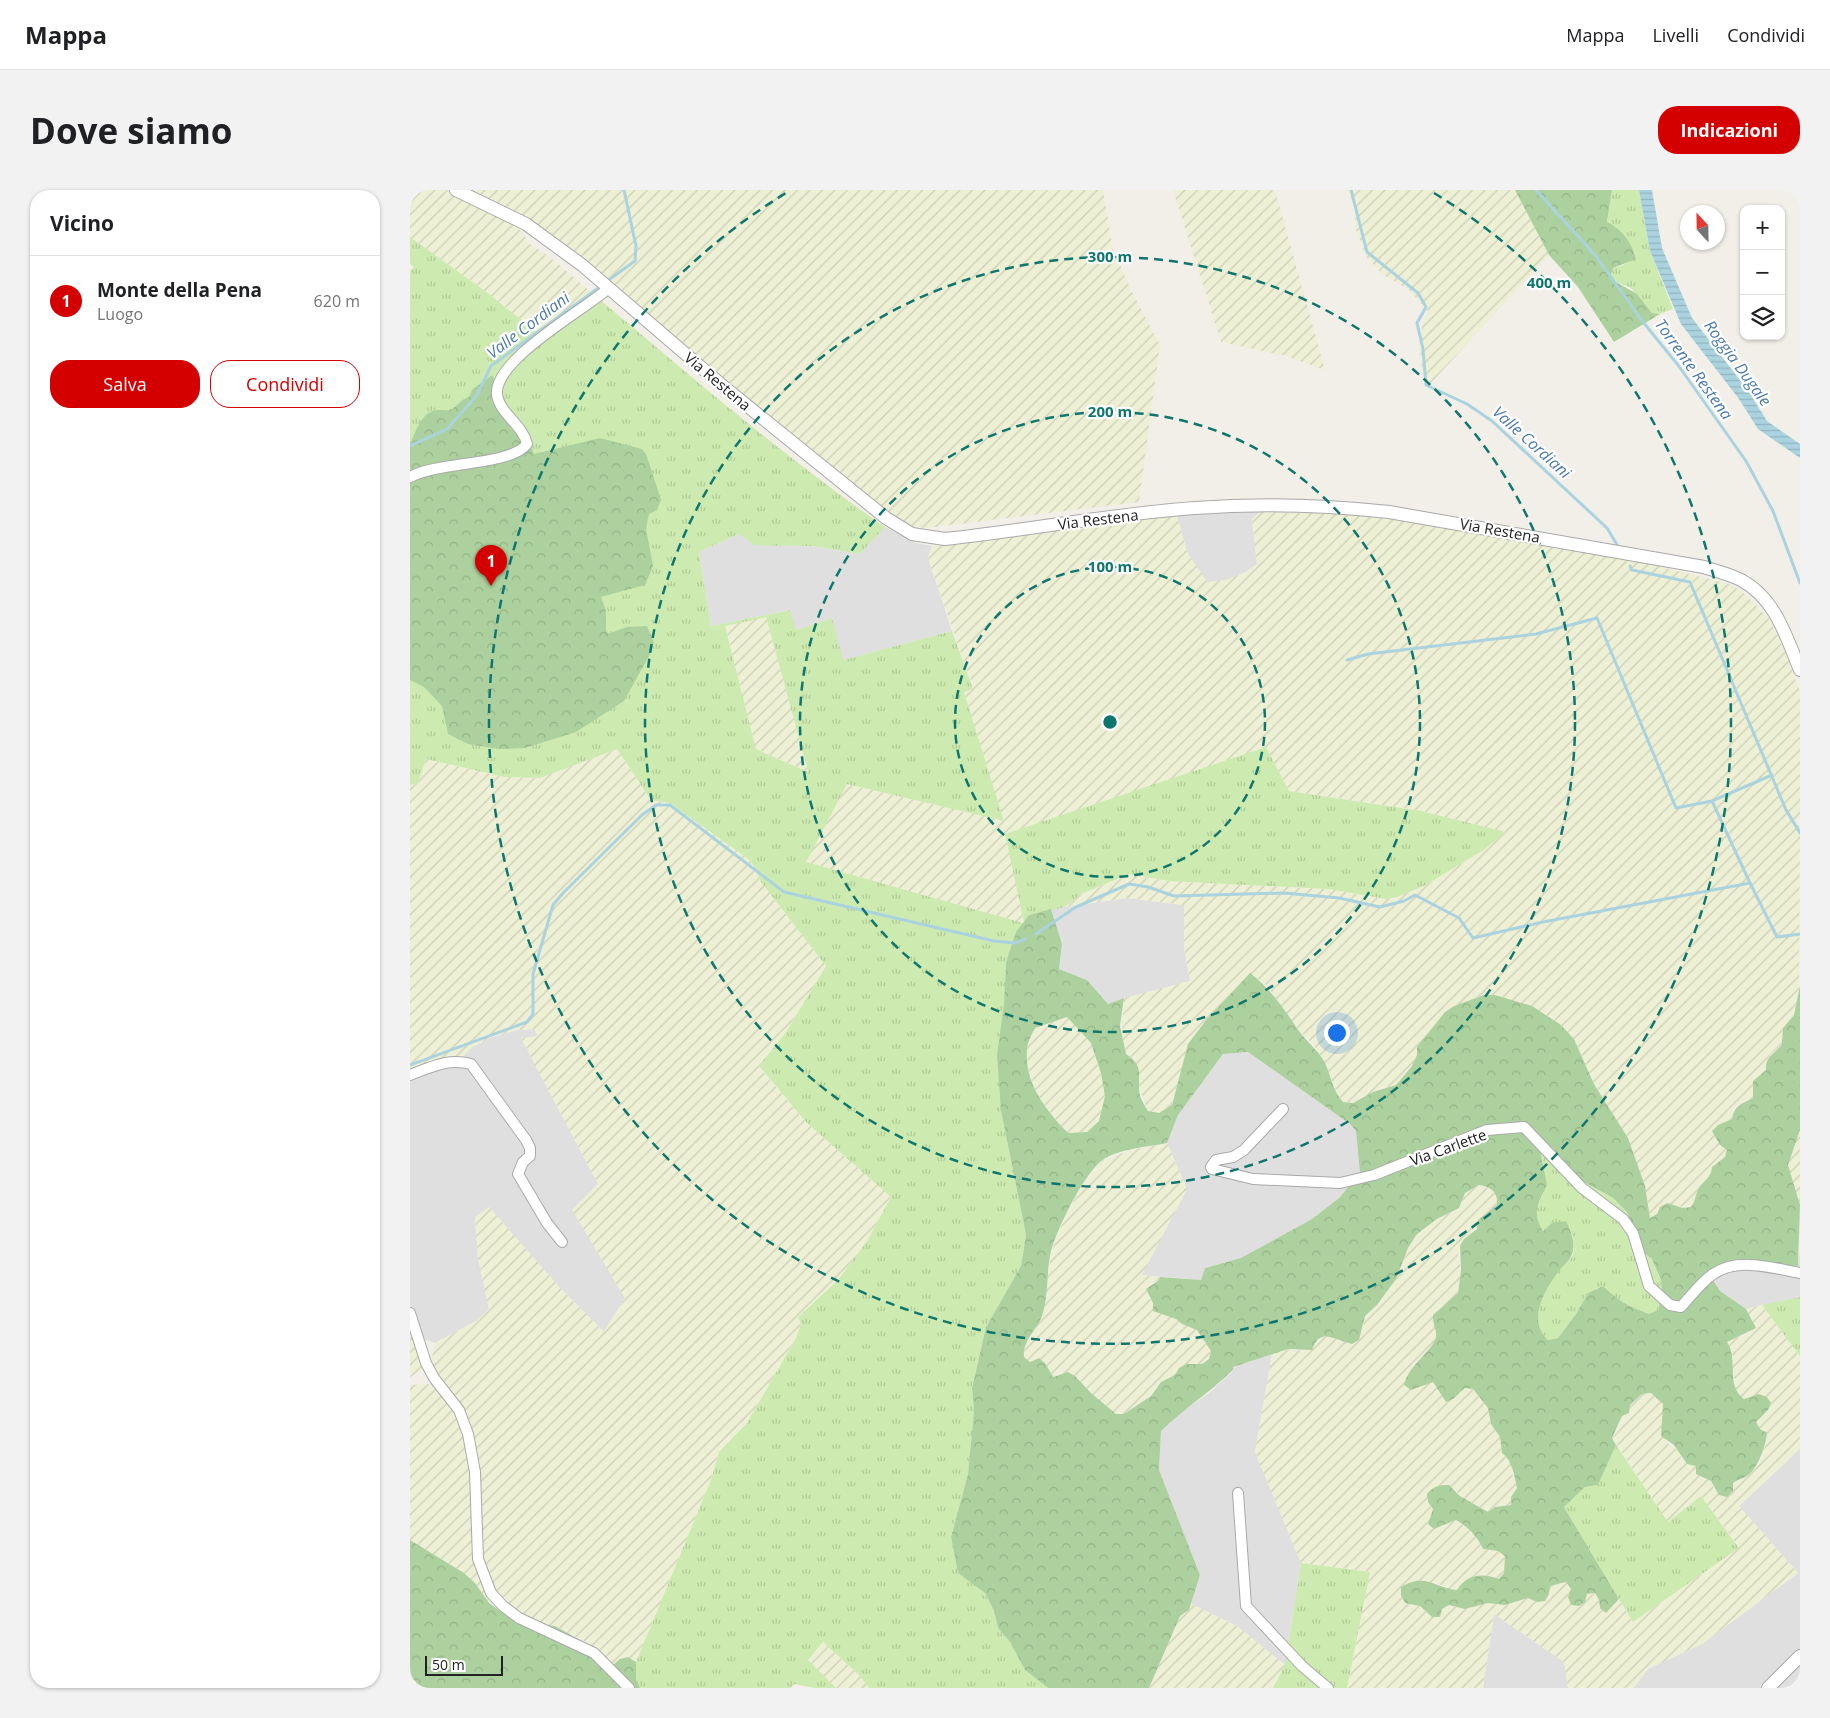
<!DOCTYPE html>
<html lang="it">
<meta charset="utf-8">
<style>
body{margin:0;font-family:"Open Sans",sans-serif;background:#f2f2f2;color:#202124}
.controls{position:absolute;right:15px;top:15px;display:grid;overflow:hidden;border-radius:10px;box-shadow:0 1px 4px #0004}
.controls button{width:45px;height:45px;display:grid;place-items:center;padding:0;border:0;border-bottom:1px solid #e0e0e0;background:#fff;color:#202124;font:25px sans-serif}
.compass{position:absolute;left:1270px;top:15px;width:45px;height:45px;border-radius:50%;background:#fff;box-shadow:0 1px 4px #0004;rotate:338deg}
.scale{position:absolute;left:15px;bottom:12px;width:78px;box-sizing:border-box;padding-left:5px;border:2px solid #222;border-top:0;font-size:14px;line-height:18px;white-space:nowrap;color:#222;-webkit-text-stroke:4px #fff;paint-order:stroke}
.you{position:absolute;left:926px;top:842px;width:18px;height:18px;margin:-12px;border:4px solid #fff;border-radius:50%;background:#1a73e8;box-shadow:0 0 0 8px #1a73e833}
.badge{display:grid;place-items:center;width:32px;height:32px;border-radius:50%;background:#d40000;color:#fff;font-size:16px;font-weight:700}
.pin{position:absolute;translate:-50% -41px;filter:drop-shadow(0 1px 2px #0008)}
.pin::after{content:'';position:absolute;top:26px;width:18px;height:15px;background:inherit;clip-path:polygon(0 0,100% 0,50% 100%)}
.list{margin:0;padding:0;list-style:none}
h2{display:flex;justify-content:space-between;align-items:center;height:65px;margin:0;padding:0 20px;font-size:21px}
h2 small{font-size:16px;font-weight:400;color:#757577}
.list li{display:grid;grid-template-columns:32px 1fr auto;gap:15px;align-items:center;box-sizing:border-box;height:90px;padding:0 20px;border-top:1px solid #e0e0e0}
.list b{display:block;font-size:19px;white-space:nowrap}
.list p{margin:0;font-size:16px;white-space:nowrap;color:#757577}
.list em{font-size:16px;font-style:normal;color:#757577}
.actions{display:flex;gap:10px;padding:15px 20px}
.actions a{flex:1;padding:11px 0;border:1px solid #d40000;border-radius:20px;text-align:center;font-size:18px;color:#d40000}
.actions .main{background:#d40000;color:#fff}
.icon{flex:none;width:28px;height:28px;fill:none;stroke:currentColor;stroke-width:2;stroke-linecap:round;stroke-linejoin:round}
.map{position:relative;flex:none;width:1390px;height:1498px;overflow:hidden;border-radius:20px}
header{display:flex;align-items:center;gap:30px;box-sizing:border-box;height:70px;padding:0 25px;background:#fff;border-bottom:1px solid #e0e0e0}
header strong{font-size:24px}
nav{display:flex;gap:28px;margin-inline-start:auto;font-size:18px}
.intro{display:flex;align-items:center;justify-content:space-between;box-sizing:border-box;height:120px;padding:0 30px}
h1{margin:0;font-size:35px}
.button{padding:12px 22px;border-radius:20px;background:#d40000;color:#fff;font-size:18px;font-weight:700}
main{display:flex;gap:30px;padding:0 30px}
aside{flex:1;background:#fff;border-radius:20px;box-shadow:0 1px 4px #0004}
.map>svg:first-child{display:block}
</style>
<header>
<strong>Mappa</strong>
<nav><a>Mappa</a><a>Livelli</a><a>Condividi</a></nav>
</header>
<div class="intro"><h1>Dove siamo</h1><a class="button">Indicazioni</a></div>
<main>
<aside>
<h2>Vicino<small></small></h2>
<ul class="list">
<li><span class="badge">1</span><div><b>Monte della Pena</b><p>Luogo</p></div><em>620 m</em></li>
</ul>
<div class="actions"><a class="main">Salva</a><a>Condividi</a></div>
</aside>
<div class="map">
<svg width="1390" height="1498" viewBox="0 0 1390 1498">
<defs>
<pattern id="farmland-furrows" width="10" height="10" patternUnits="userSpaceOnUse" patternTransform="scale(1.25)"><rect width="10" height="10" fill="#eef0d5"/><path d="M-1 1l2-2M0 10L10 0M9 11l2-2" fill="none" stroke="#ccceb7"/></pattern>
<pattern id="grass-tufts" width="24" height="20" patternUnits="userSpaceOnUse" patternTransform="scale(1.25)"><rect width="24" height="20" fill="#cdebb0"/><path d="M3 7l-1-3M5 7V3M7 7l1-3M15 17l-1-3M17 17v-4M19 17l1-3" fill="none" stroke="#b0c997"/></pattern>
<pattern id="forest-crowns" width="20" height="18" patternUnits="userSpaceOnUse" patternTransform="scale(1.25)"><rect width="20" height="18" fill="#add19e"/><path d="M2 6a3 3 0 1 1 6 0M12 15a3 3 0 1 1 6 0" fill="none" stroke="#95b388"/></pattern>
<pattern id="water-rules" width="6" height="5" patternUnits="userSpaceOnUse" patternTransform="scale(1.25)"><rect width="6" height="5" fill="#aad3df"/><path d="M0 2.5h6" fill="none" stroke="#92b5bf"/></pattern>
</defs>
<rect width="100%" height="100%" fill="#f2efe9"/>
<g fill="#e0dfdf">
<path d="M851,321l-9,9 5,44 -11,8 -20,8 -20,3 -19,-31 -10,-36z"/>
<path d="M475,337l31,16 16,3 -4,12 24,73 -109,29 -47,-30 -7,-20 -78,16 -12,-74 40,-18 121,20z"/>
<path d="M717,708l57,7v42l6,34 -82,23 -21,-24 -28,-11 3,-25 -11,-35z"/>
<path d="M124,839l5,7 -18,2 77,146 10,86 17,28 -21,34 -42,-42 -87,-73 3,41 11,51 -13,12 -41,22 -14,-5 -11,-32v-228l49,-18 13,-13 20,-10 25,-7z"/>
<path d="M838,862l102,72 6,7 4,42 -21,25 -27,21 -71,39 -36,10 -4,12 -60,-5 46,-86 -20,-46 11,-28 45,-61z"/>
<path d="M1390,1062v45l-54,12 -26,-18 -7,-11 -7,1 27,-19 65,4z"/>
<path d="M862,1164l-17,98 46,111 -16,102 -48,-39 -46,-22 9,-29 -41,-105 2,-39 22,-20 25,-17 25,-23v-4z"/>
<path d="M1390,1259v239h-167l15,-19 54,-25 96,-71 -59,-67z"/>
<path d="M1084,1424l70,48 4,26h-85z"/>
</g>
<g fill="url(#farmland-furrows)">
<path d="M0,0h693l10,59 18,41 29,55 -21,157 -212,26 -12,-1 -13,-5 -12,-7 -381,-301 21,30 21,14 47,40 -56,38 -61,-48 -71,-51z"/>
<path d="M763,0h102l50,180 -39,-14 -65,-14z"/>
<path d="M938,0h167l34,65 -119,129 -8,-12 -2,-23 2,-24 6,-14 -20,-22 -26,-15 -16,-18 -10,-26 -1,-21z"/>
<path d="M851,321l94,4 56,7 235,41 83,21 13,7 28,29 16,34 14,37v126l-4,2 4,10 -1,170 -5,16 -11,13 -1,16 -12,11 -4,15 -12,11 -1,17 -15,6 -5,6 -1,9 -14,6 9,25 -2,7 -13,10 -1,8 -11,11 -4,7v8l-5,6 -17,-1 -24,12 -5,-32 -17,-48 -34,-55 -20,-44 -13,-14 -29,-19 -48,-11 -30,11 -9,6 -33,54 -16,19 -23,7 -20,11 -10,-1 -5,-5 -13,-35 -12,-18 -12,-11 -34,-47 -17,-13 -43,46 -19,25 -16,61 -13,8 -11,-2 -9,-22 1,-10 -5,-19 -9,-6 -4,-20 2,-36 66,-17 -6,-34v-42l-57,-7 -62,9 16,-13 48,-20 40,7 160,8 57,10 11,-2 27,-11 58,-35 23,-19 -84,-21 -132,-20 -23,-44 -243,176 -218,-61 42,-78 157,37 -40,-129 9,-4 -45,-130 4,-12 245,-30 10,36 20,30 19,-2 20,-8 11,-8 -5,-45z"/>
<path d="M356,426l42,156 -52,-23 -31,-124z"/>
<path d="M207,559l34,51 19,3 81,58 10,21 65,84 -40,66 -27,35 48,56 84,74 -24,44 -29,39 -40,37 3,7 -5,14 -49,85 -28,29 -8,28 -75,182 -8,-5 -8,2 -7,6 -17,-16 -10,-7 -31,-16 -14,-1 -24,-12 -18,-17 -12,-19 -6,-17 -2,-80 -6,-47 -8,-22 -32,-45 -1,-8 3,-15 41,-22 13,-12 -11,-51 -3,-41 14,-10 73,83 42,42 21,-34 -53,-88 26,-26 -77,-146 17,-2 -4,-7 -17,1 -25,7 -20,10 -13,13 -49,18v-293l8,-2 8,-24 79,18 35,1z"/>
<path d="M657,826l24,27 10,30 4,23 -6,25 -12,11 -19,1 -26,-28 -13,-31 -3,-25 9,-22z"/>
<path d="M1390,940v75l-13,-40z"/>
<path d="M757,953l20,46 -45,86 18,2 -1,3 -8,3 -3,14 21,19 28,14 14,21 -2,8 -7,5h-16l-7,4 -4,7 -14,7 -16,18 -20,14h-9l-25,-21 -16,-17 -16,-3 -6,4 -8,-14 -15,-1 -6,-5 -1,-7 19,-34 9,-63 6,-18 23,-47 23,-28 28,-10z"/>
<path d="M1068,995l15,5 4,7v8l-13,10 -13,20 -7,4 -6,15 3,16 -3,23 -6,7 -14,9 -2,30 -4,7 -18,18 5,25 7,-6 7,-1 8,13 12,4 12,-11 8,1 15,19 3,16 9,13 2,16 7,5 3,7v8l5,15 -6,9v8l-16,2 -7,5 -28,-16 -4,-6 -28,12 5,7 -1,8 10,10 14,-7 19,15 8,14 15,1 7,6 -1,17 -5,6 -16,-4 -8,1 -7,3 -11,11 -8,-1 -15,-7 -22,23 8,1 6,5 14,6 2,-8 7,-4 16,4 23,-6 17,2 23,-7 9,4 12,-16 18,-4 4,7 16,5 8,-1 4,7 1,8 12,-1 7,-8 14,23 106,-75 -38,-51 -33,26 -56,-84 5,-6 5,-16 7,-3 1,-8 12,-11 9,-1 7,5 5,6 -1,16 4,22 13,9 2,7 15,7v9l15,7 3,8 19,2v-8l14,-7 15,-19 4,-15 -10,-20 5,-6 -24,-22 -3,-7 1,-8 -4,-7 2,-16 -6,-15 22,-8 3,-12 -6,-12 16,-4 38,51v93l-61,57 59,67 -96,71 -54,25 -15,19h-65l-4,-26 -70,-48 -11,74h-136l23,-116 -69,-9 -46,-111 17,-98 16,-5 16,2 17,-13 8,-2 15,6 18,-10 3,-16 12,-11 19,-26 12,-31 9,-14 20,-15 22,-11 6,-15z"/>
<path d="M0,1135l15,44 -15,8z"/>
<path d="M21,1194l27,33 10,30 6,114 15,42 -14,-20 -11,-10 -54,-33v-155z"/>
<path d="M781,1414l46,22 48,39 -12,23h-124l31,-72 9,-6z"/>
<path d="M413,1452l36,33 10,13h-33l-23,-22 -5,-6z"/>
</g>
<g fill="url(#grass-tufts)" fill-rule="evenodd">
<path d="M1202,0h27l11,61 23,58 -13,5 -8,-1 -21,-25 -15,-6 -5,-7 2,-7 8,-2 15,-8 -2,-7 -27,-29z"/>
<path d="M0,47l71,51 61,48 56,-38c94,79 186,159 287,229l-25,27 -47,-8 -59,-1 -15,-11 -40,18 12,74 79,-16 6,20 36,-12 11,42 109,-29 21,58 -9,3 40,129 -157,-37 -41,78 217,61 -17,39 -5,149 25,124 -5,31 -35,61 -14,61 2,23 -6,63 -17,63 7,36 26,19 10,19 4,17 12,14 15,28 23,18h-179l-10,-13 -36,-33 -15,18 28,28h-22l-20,-4 -3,4h-151l-4,-9v-17l75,-182 8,-28 28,-29 49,-85 5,-14 -3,-7 40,-37 29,-39 24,-44 -84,-74 -48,-57 27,-34 40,-66 -65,-84 -10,-21 -81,-58 -19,-3 -34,-51 -77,29 -35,-1 -79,-18 -8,24 -8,2v-514l4,-4 -4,-3zM356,427l42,154v1l-52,-23 -31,-123z"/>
<path d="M856,557l23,44 132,20 85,21 -24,19 -58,35 -27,11 -11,2 -57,-10 -160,-8 -40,-7 -48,20 -16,13 -36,8 -5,7 -19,-88z"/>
<path d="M1136,957l7,1 26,31 34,19 14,14 16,40 9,7 9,21 1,14 -4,16 -9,4c-18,-7 -32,-14 -47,-28l-14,7 -12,21 -18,24 -10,2c-21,-19 -4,-49 10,-69 5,-6 12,-8 15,-17 2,-7 0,-16 -2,-23l-22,-3 -6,3 -6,-9 -2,-9 9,-22 -1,-28 -2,-8z"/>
<path d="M1390,1107v59l-38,-51z"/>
<path d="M1206,1255l52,77 33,-26 38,52 -106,74 -69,-115 21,-20 13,-2z"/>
<path d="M891,1373l69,9 -23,116h-74l12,-23z"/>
</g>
<g fill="url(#forest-crowns)" fill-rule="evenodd">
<path d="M1105,0h97l-5,32c14,6 26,22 29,37l-23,9 -2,7 5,7 21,12 15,19 8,1 -46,28 -36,-55 -29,-32z"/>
<path d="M82,185l4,7 4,31 12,17 13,4 9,20 66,-16 42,11 4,5 15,46 -4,10 -8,4 -3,15 7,37 -8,19 -44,12 5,14v19l2,4 19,-7 20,-1 7,17 -5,13 -25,45 -48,31 -51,16 -26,1 -31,-5 -20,-10 -6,-28 -18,-19 -14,-7v-237c6,-10 10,-28 23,-32 5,-2 11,0 16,-1 8,-2 10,-10 20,-13l3,-7z"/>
<path d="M641,719l11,35 -3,25 28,11 21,24 16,-6 -4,28 6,28c16,10 13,18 13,35 0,8 5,15 9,22l11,2 13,-8 16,-61 19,-25 43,-46c22,17 34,36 49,58 8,11 18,18 25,30 7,13 8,30 19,41l10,1 20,-11 23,-7 16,-19 5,-11v-8l28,-35 9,-6 30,-11h11l37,11 29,19 13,14 20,45 34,54 17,48 5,32 7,-4 3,-7 7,-4 16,5 8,-1c4,-6 4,-9 6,-15 4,-11 14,-12 15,-25l13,-10 2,-7 -7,-5 -8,-14 6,-6 14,-6c2,-14 10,-15 21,-21v-17l13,-11c-1,-14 9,-16 16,-26l1,-16 11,-13 6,-29v144l-12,35 12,40 -2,61 -56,-5 -36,20 7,-1 7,11 26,18 10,19 -29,14c12,18 -2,43 17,57l15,-5 8,3 4,6 -3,7 -12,12 4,7 7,4c-1,12 -9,36 -20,43 -4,3 -9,3 -14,7v8l-6,6 -8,-2 -8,-14 -15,-7v-8l-9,-2 -13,-19 -13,-9 2,-32 -12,-11 -9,1 -12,11 -1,8 -7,3 -10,22 4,7 -18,40 -13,2 -21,20 55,92 -13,14 -6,-5 -1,-8 -4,-7 -8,1 -2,8 -6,4 -8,-1 -3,-8 3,-8 -5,-7 -16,4 -1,8 -4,7 -8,1 -9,-4 -23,7 -17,-2 -23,6 -16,-4 -7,4 -2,8h-8l-12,-11 -15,-3 -4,-8v-8c24,-15 34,1 56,3 10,-16 25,-17 42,-11l5,-6 1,-17 -7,-5 -15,-2c-5,-12 -16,-23 -27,-29l-22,9 -6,-5 5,-15 -5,-7 -1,-8c6,-8 12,-9 22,-9l11,11 28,16 7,-5 16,-2v-8l6,-9c-3,-12 -4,-27 -15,-35l-2,-16 -9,-13 -3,-16 -15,-19 -8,-1 -12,11 -7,3 -13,-20 -22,8 -7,-5c5,-21 29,-34 32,-48 1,-8 -4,-14 -3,-22l25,-22 3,-23 -1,-24 4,-7 13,-10 1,-9 19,-15c1,-13 -6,-18 -18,-20l-14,8 -6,15 -22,11 -20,15 -9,14 -12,31 -19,26 -12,11 -6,24 -7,4c-16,-3 -32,-18 -40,6l-24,-1 -55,18v3c-23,22 -49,39 -72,61l-2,39 41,105 -11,35 -9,6 -31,72h-101l-23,-18 -15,-28 -12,-14 -4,-17 -9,-18 -27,-20 -7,-36 17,-63 6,-63 -2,-23 14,-61 35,-61 5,-31 -25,-124 -4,-56 7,-51 2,-42 10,-30 13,-17zM657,827l24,26 10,30 4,23 -6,25 -12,11 -19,1c-21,-21 -44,-50 -41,-83 0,-7 5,-16 8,-22zM838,862l102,72 6,7 4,42 -21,25 -27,21 -71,39 -36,10 -4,12 -41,-3 -1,3 -13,9 7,14v8l23,8 6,5 15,6 14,21 -2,8 -7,5h-16l-7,4 -4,7 -14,7 -10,14 -27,18h-8l-25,-21 -16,-17 -7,-4 -15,5 -8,-14 -6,-5 -9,4 -6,-5c-2,-16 13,-27 18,-41 7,-21 4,-44 9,-65 6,-22 34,-80 53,-92 18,-11 43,-12 63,-16l11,-28 45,-61zM1136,957l7,1 26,31 34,19 14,14 16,40 9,7 9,21 1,14 -4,16 -9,4c-19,-7 -32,-14 -46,-28l-15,7 -12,21 -18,24 -10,2c-21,-19 -4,-49 10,-68 5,-7 11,-9 14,-18 4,-10 -1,-23 -6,-33l-14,2 -9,8c-12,-18 -4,-29 4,-46l-6,-30z"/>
<path d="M0,1350l54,33 11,10 14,20 28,20 38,3 41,23 17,16 7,-6 8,-2 8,5v17l4,9h-230z"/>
</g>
<path fill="url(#water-rules)" d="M1229,0h13l10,58 30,70 57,74 18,29 33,23v14l-42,-29 -19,-30 -58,-75 -31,-73z"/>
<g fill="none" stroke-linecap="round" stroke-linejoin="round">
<g stroke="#aad3df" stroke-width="3">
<path d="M941,0l16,62 51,41 8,14 -9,16 6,26 3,36 41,19 25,17 115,107 12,20"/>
<path d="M1126,0l59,65 48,67 35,43 68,96 27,50 27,72"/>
<path d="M200,89l25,-18 1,-15 -12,-56"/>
<path d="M0,256l37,-17 30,-34 14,-29 110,-80"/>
<path d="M1220,376l2,4 58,12 96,228 14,23"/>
<path d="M937,470l21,-6 168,-20 61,-16 79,190 36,-7 60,-26"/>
<path d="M1302,611l38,82"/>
<path d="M626,744l40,-27 53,-23 19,3 26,9 110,-3 55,5 41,9 24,-6 11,-6 44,23 14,20 70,-16 207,-39 27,54 23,-3"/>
<path d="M0,875l117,-43 6,-8v-40l20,-69 10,-12 79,-78 14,-10h14l114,87 210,49 21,2 10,-4"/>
</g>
<defs>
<g id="minor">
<path d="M0,287c29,-16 100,-11 117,-33 -4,-19 -27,-30 -30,-49 -4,-35 87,-85 112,-107"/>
<path d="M0,885c21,-8 38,-17 61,-11l55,76 4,8v8l-7,6 -5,12 29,49 15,19"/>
<path d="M873,919l-39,41 -11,7 -17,3 -5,7 1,2 41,10 87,4 34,-8 113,-45 37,-3 58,61 41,31 10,14 16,53 21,19 11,2c10,-11 20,-25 32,-33 25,-17 60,-6 87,-1"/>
<path d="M0,1123l16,50 8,15 25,32 9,24 7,38 3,87 13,34 12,13 16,12 75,35 35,35"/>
<path d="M828,1303l8,113 56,60 26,22"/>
</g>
<g id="tertiary">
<path d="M46,0l70,34 56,41 142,122 162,131 26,16 33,5c84,-9 166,-25 250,-31 64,-5 130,-3 194,4l315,55c12,4 25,7 37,13 34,18 45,56 59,90"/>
<path d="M1358,1498l32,-32"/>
</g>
</defs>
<use href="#minor" stroke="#a9a9a9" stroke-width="12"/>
<use href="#tertiary" stroke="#a9a9a9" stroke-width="14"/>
<use href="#minor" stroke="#fff" stroke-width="10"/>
<use href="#tertiary" stroke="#fff" stroke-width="12"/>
</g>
<g fill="none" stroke="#0f766e" stroke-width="2.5" stroke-dasharray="9 6">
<circle cx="700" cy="532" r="155"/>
<circle cx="700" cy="532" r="310"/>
<circle cx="700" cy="532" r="465"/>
<path d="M1024 3A621 621 0 1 1 376 3"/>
</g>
<g text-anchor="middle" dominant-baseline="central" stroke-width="4.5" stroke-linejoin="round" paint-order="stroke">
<g font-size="15" fill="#222" stroke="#fff">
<text transform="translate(308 191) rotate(40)">Via Restena</text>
<text transform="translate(688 329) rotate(-7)">Via Restena</text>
<text transform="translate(1090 340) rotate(10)">Via Restena</text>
<text transform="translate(1038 957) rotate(-20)">Via Carlette</text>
</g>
<g font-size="16" font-style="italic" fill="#4a7aab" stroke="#fff">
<text transform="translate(118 135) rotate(-37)">Valle Cordiani</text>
<text transform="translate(1328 173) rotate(54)">Roggia Dugale</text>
<text transform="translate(1284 179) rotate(54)">Torrente Restena</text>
<text transform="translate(1122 252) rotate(42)">Valle Cordiani</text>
</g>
</g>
<circle cx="700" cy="532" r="8" fill="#0f766e" stroke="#fff" stroke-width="2.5"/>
<g font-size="15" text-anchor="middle" font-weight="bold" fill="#0f766e" stroke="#fff" stroke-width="4.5" stroke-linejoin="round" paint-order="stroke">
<text x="700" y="72">300 m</text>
<text x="1139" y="98">400 m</text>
<text x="700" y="227">200 m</text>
<text x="700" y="382">100 m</text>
</g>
</svg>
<div class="controls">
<button>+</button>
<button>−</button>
<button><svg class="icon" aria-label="layers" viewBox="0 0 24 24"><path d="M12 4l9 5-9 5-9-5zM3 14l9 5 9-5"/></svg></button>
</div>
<svg class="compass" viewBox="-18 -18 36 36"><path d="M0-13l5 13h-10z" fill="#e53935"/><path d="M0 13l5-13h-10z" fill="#757577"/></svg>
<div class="scale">50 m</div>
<div class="you"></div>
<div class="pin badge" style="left:81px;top:396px">1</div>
</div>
</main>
